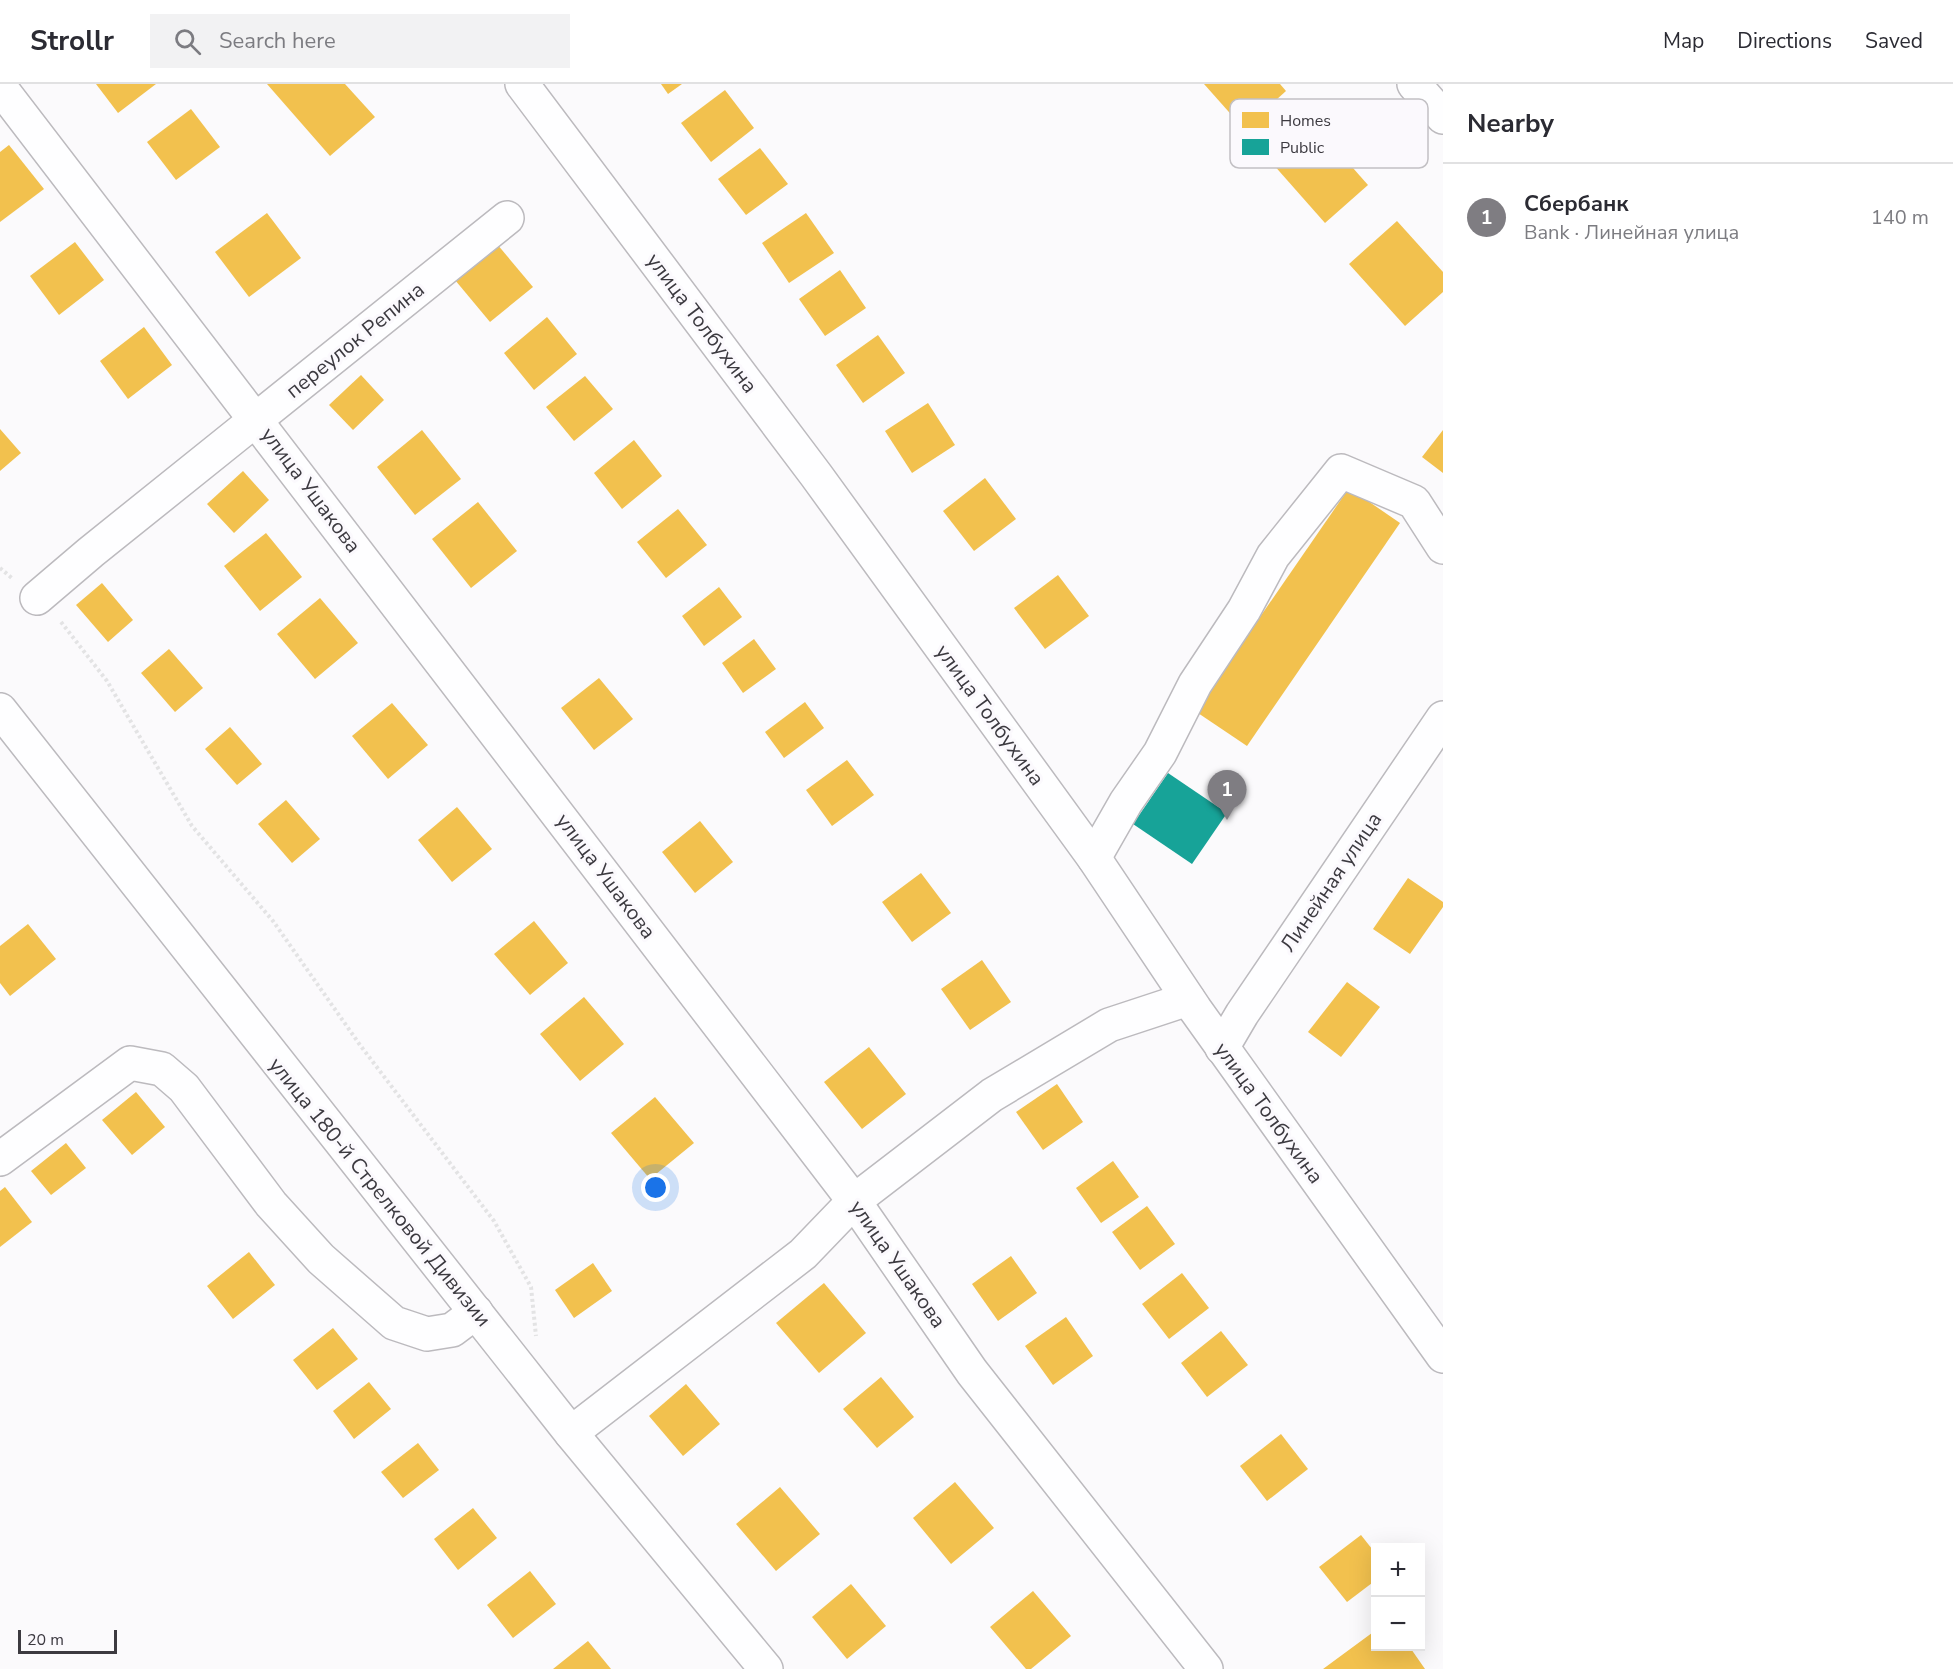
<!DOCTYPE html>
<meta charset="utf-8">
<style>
body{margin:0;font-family:"Nunito Sans",sans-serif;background:#f2f2f3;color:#2b2b33}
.controls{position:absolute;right:18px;bottom:18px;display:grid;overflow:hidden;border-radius:0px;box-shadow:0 6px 24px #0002}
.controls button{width:54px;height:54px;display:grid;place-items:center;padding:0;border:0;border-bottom:2px solid #e1e1e2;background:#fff;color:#2b2b33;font:30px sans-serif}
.scale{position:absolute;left:18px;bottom:15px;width:99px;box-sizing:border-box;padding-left:6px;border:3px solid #3c3a40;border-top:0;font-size:16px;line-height:21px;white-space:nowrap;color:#3c3a40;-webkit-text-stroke:4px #fbf9fd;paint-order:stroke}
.you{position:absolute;left:656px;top:1104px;width:21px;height:21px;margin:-15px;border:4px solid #fff;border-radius:50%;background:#1a73e8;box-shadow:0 0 0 9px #1a73e833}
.badge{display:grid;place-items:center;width:39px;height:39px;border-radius:50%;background:#7f7d82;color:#fff;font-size:20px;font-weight:700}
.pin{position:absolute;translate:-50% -50px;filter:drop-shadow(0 2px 3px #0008)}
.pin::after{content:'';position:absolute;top:32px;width:21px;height:18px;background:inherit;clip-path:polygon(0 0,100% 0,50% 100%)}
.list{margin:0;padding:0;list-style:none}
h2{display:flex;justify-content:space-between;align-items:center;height:78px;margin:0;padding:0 24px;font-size:26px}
h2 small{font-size:20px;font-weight:400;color:#7c7c81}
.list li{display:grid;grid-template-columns:39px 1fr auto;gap:18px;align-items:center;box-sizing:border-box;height:108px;padding:0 24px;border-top:2px solid #e1e1e2}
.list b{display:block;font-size:22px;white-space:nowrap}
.list p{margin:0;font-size:20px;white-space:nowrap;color:#7c7c81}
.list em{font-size:20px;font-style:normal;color:#7c7c81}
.icon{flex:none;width:33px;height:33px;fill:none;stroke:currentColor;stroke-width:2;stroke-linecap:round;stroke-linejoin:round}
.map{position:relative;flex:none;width:1443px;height:1585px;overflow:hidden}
header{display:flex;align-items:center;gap:36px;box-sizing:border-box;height:84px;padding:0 30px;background:#fff;border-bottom:2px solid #e1e1e2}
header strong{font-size:28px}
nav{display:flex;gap:33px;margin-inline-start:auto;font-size:21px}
.search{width:420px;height:54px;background:#f2f2f3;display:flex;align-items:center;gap:15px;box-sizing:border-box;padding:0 21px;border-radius:0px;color:#7c7c81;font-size:22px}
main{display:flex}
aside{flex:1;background:#fff}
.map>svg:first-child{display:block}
</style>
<header>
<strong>Strollr</strong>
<div class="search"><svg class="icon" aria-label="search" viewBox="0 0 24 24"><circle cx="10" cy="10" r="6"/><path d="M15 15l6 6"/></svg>Search here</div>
<nav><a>Map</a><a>Directions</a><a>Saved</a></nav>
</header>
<main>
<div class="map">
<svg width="1443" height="1585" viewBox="0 0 1443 1585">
<rect width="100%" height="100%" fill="#fbfafc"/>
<g fill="#f2c14e">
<path d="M96,0h60l-38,29z"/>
<path d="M267,0h78l30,33 -45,39z"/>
<path d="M661,0h21l-14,10z"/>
<path d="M1204,0h76l6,7 -42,38z"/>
<path d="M725,6l29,38 -43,34 -30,-39z"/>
<path d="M1299,23l69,78 -43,38 -69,-78z"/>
<path d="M191,25l29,38 -44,33 -29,-38z"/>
<path d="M9,61l35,44 -44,33v-70z"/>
<path d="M760,64l28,36 -42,31 -28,-36z"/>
<path d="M267,129l34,45 -52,39 -34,-45z"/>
<path d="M806,129l28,40 -45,30 -27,-40z"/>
<path d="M1397,137l46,51v20l-38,34 -56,-62z"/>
<path d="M75,158l29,38 -45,35 -29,-39z"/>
<path d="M497,160l36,43 -43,35 -35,-42z"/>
<path d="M840,186l26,38 -41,28 -26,-37z"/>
<path d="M547,233l30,37 -43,36 -30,-37z"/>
<path d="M144,243l28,38 -44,34 -28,-38z"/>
<path d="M878,251l27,38 -42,30 -27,-38z"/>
<path d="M361,291l23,25 -31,30 -24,-25z"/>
<path d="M585,292l28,33 -39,32 -28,-34z"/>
<path d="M928,319l27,42 -43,28 -27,-42z"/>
<path d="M0,345l21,24 -21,18z"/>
<path d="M422,346l39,49 -46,36 -38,-48z"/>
<path d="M1443,346v43l-21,-16z"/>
<path d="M634,356l28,36 -40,33 -28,-36z"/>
<path d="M243,387l26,29 -35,33 -27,-29z"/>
<path d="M985,394l31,41 -42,32 -31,-40z"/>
<path d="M1349,404l51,35 -153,223 -52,-35z"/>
<path d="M478,418l39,49 -46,37 -39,-49z"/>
<path d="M678,425l29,36 -41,33 -29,-36z"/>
<path d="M266,449l36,44 -42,34 -36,-45z"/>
<path d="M1058,491l31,41 -44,33 -31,-41z"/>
<path d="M102,499l31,37 -25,22 -32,-37z"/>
<path d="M719,503l23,30 -38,29 -22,-30z"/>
<path d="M320,514l38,45 -43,36 -38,-45z"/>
<path d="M754,555l22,30 -33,24 -21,-30z"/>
<path d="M169,565l34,39 -28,24 -34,-39z"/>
<path d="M599,594l34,41 -39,31 -33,-42z"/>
<path d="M805,618l19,26 -40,30 -19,-26z"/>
<path d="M392,619l36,42 -40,34 -36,-43z"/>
<path d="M230,643l32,37 -25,21 -32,-36z"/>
<path d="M847,676l27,35 -42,31 -26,-36z"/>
<path d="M286,716l34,39 -28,24 -34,-39z"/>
<path d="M457,723l35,42 -40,33 -34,-42z"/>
<path d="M700,737l33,41 -38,31 -33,-41z"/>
<path d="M921,789l30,40 -39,29 -30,-40z"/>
<path d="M1408,794l35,24v5l-33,47 -37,-25z"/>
<path d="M534,837l34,42 -38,32 -36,-41z"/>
<path d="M28,840l28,35 -46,37 -10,-13v-37z"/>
<path d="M982,876l29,42 -41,28 -29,-41z"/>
<path d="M1347,898l33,25 -39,50 -33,-25z"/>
<path d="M584,913l40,47 -44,37 -40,-47z"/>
<path d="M869,963l37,47 -44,35 -38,-47z"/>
<path d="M1057,1000l26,38 -40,28 -27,-38z"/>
<path d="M136,1008l29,35 -33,28 -30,-35z"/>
<path d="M655,1013l39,46 -44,36 -39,-46z"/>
<path d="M66,1059l20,25 -35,27 -20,-24z"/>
<path d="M1113,1077l26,36 -38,26 -25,-35z"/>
<path d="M5,1103l27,35 -32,25v-56z"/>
<path d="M1147,1122l28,38 -35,26 -28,-38z"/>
<path d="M249,1168l26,33 -42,34 -26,-33z"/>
<path d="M1011,1172l26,37 -39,28 -26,-37z"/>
<path d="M593,1179l19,28 -38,27 -19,-28z"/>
<path d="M1182,1189l27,35 -40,31 -27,-35z"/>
<path d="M824,1199l42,50 -47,40 -43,-50z"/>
<path d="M1066,1233l27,39 -40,29 -28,-39z"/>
<path d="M333,1244l25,31 -41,31 -24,-30z"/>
<path d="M1221,1247l27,34 -41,32 -26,-34z"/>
<path d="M881,1293l33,40 -37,31 -34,-39z"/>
<path d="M369,1298l22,27 -37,30 -21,-28z"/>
<path d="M686,1300l34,40 -37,32 -34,-40z"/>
<path d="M1281,1350l27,35 -41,32 -27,-35z"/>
<path d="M418,1359l21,27 -36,28 -22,-26z"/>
<path d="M955,1398l39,46 -43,36 -38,-46z"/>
<path d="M780,1403l40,47 -44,37 -40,-47z"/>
<path d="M473,1424l24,30 -39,32 -24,-31z"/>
<path d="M1361,1451l15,19v26l-29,22 -28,-35z"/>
<path d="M530,1487l26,33 -43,34 -26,-33z"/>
<path d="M851,1500l35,42 -39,33 -35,-42z"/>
<path d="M1033,1507l38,45 -40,33h-5l-36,-42z"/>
<path d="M1376,1546v16h33l16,23h-102z"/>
<path d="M588,1557l23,28h-58z"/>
</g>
<path fill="#17a398" d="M1168,689l59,40 -35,51 -59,-40z"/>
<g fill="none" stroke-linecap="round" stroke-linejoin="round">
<defs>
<g id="minor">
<path d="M522,0l294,391 278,383 101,151 248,347"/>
<path d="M1414,0l29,33"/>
<path d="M0,3l854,1114 118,171 234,297"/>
<path d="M37,514l54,-46 416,-334"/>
<path d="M0,626l571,723 195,236"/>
<path d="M1094,774l32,-56 34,-49 35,-69 49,-74 29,-54 68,-85 73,31 29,45"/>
<path d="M1222,964l20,-34 201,-296"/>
<path d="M0,1075l130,-96 32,6 22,19 87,116 50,55 73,64 33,11 25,-4 24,-18"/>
<path d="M571,1349l232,-179 51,-53 138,-106 117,-70 79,-26"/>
</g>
</defs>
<use href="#minor" stroke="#bcbabe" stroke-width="36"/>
<g stroke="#e3e3e4" stroke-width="4" stroke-dasharray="3 3" stroke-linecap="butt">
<path d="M0,484l13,11"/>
<path d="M61,538l46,59 85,145 81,95 87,124 134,176 37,66 5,49"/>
</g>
<use href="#minor" stroke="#fefeff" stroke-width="33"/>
</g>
<g text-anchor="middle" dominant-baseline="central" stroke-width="6" stroke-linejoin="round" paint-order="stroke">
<g font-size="21" fill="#3c3a40" stroke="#fbf9fd">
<text transform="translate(702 239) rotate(53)">улица Толбухина</text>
<text transform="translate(355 256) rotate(-39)">переулок Репина</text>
<text transform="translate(311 406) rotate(53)">улица Ушакова</text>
<text transform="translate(990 631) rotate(54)">улица Толбухина</text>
<text transform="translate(606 792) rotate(53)">улица Ушакова</text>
<text transform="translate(1331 798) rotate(-56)">Линейная улица</text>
<text transform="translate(1269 1029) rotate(54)">улица Толбухина</text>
<text transform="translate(380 1108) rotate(51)">улица 180-й Стрелковой Дивизии</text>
<text transform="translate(898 1180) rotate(55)">улица Ушакова</text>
</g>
</g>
<rect x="1230" y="15" width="198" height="69" rx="9" fill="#fbf9fd" stroke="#c2c0c4" stroke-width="1.5"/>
<rect x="1242" y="28" width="27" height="16" fill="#f2c14e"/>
<rect x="1242" y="55" width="27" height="16" fill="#17a398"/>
<g font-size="16" fill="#3c3a40">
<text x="1280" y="42">Homes</text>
<text x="1280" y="69">Public</text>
</g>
</svg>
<div class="controls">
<button>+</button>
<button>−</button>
</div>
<div class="scale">20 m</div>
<div class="you"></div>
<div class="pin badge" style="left:1227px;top:736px">1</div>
</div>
<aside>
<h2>Nearby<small></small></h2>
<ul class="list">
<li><span class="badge">1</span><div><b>Сбербанк</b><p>Bank · Линейная улица</p></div><em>140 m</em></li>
</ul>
</aside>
</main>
